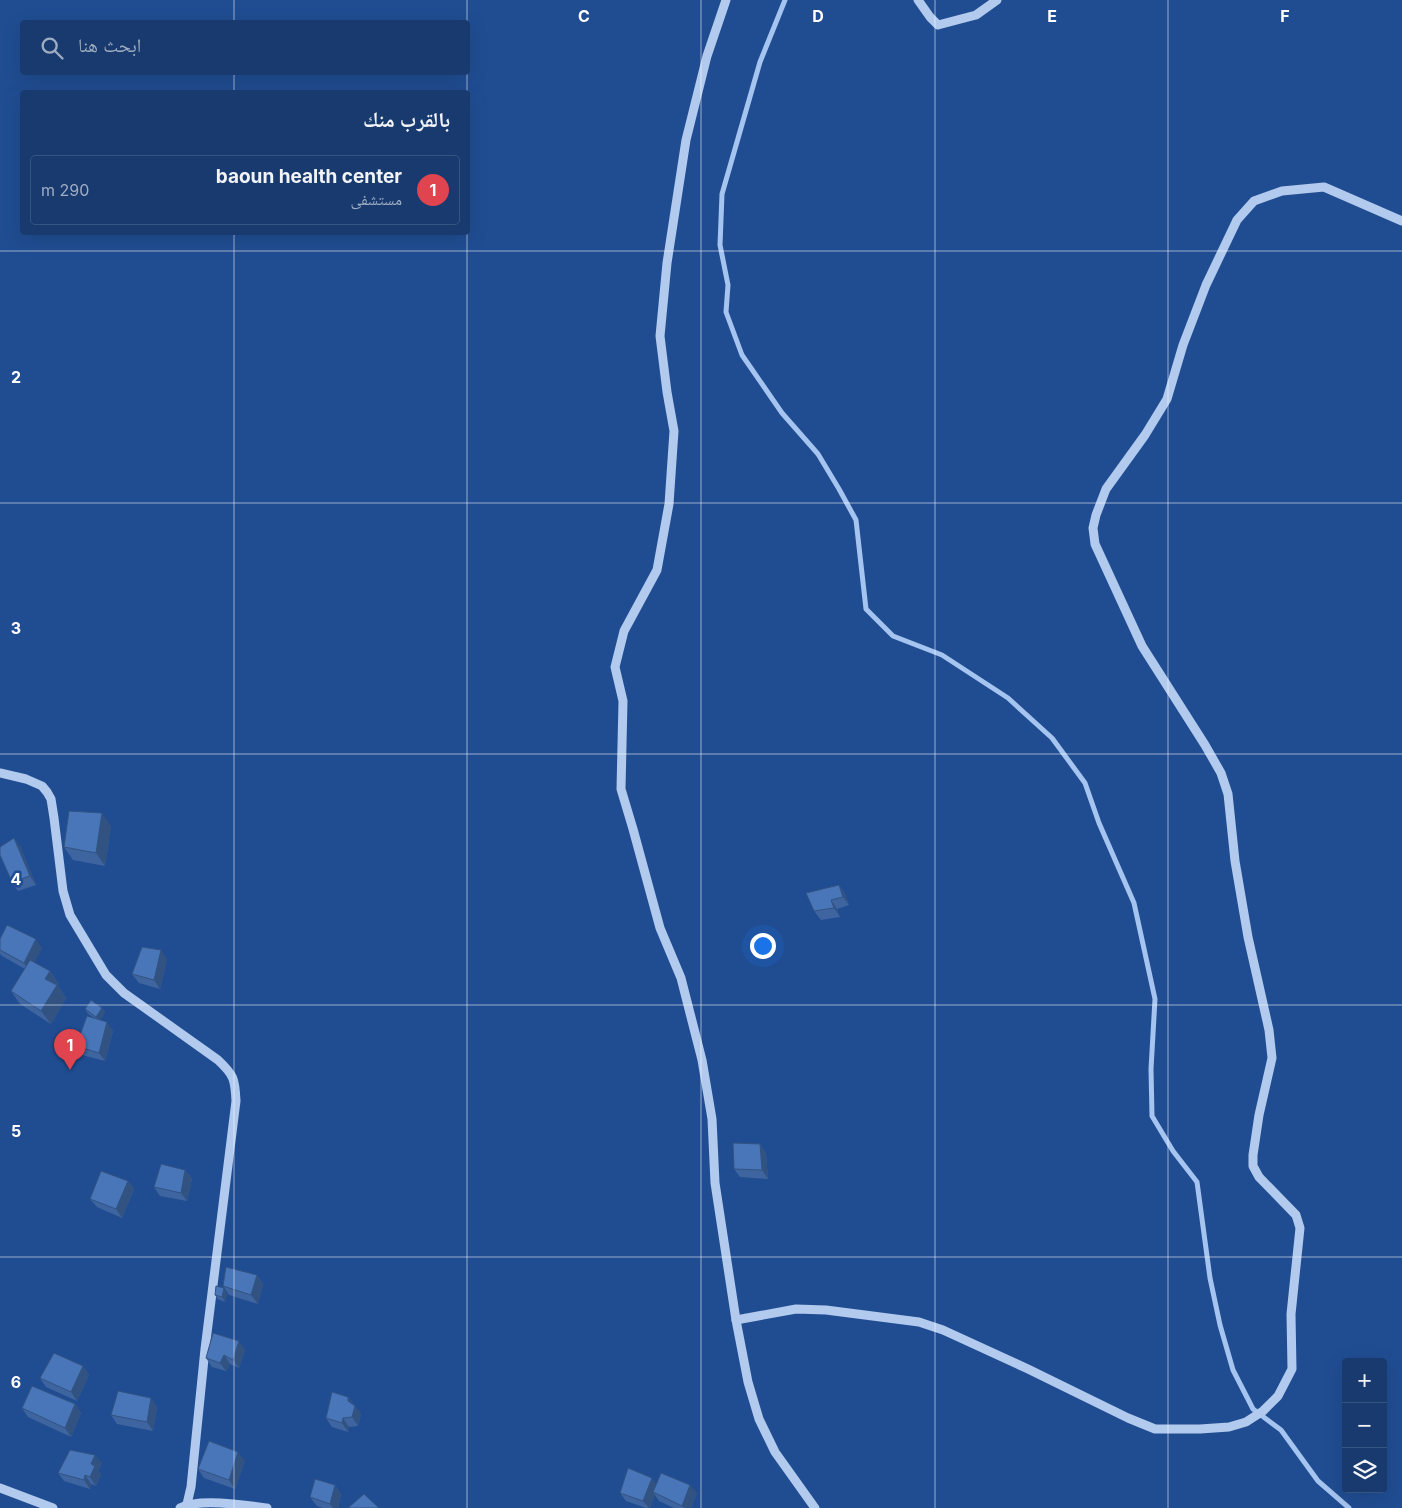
<!DOCTYPE html>
<html lang="ar">
<meta charset="utf-8">
<style>
body{margin:0;font-family:Inter,"Noto Naskh Arabic",sans-serif;background:#214173;color:#f1f3f6;direction:rtl}
.controls{position:absolute;right:15px;bottom:15px;display:grid;overflow:hidden;border-radius:5px;box-shadow:0 5px 20px #0002}
.controls button{width:45px;height:45px;display:grid;place-items:center;padding:0;border:0;border-bottom:1px solid #365481;background:#183a6e;color:#f1f3f6;font:25px sans-serif}
.you{position:absolute;left:762px;top:945px;width:18px;height:18px;margin:-12px;border:4px solid #fff;border-radius:50%;background:#1a73e8;box-shadow:0 0 0 8px #1a73e833}
.badge{display:grid;place-items:center;width:32px;height:32px;border-radius:50%;background:#fbd871;color:#fff;font-size:16px;font-weight:700}
.pin{position:absolute;translate:-50% -41px;filter:drop-shadow(0 1px 2px #0008)}
.pin::after{content:'';position:absolute;top:26px;width:18px;height:15px;background:inherit;clip-path:polygon(0 0,100% 0,50% 100%)}
.list{margin:0;padding:0;list-style:none}
h2{display:flex;justify-content:space-between;align-items:center;height:65px;margin:0;padding:0 20px;font-size:21px}
h2 small{font-size:16px;font-weight:400;color:#9fadc2}
.list li{display:grid;grid-template-columns:32px 1fr auto;gap:15px;align-items:center;box-sizing:border-box;height:70px;margin:0 10px 10px;padding:0 10px;border:1px solid #365481;border-radius:5px}
.list b{display:block;font-size:19px;white-space:nowrap}
.list p{margin:0;font-size:16px;white-space:nowrap;color:#9fadc2}
.list em{font-size:16px;font-style:normal;color:#9fadc2}
.icon{flex:none;width:28px;height:28px;fill:none;stroke:currentColor;stroke-width:2;stroke-linecap:round;stroke-linejoin:round}
.map{position:relative;flex:none;width:1402px;height:1508px;overflow:hidden;direction:ltr}
.search{position:absolute;background:#183a6e;box-shadow:0 5px 20px #0002;left:20px;top:20px;width:450px;height:55px;display:flex;align-items:center;gap:12px;box-sizing:border-box;padding:0 18px;border-radius:5px;color:#9fadc2;font-size:19px}
.panel{position:absolute;background:#183a6e;box-shadow:0 5px 20px #0002;left:20px;top:90px;width:450px;height:145px;border-radius:5px;direction:rtl}
.map>svg:first-child{display:block}
</style>
<div class="map">
<svg width="1402" height="1508" viewBox="0 0 1402 1508">
<rect width="100%" height="100%" fill="#204d92"/>
<g fill="none" stroke-linecap="round" stroke-linejoin="round">
<path stroke="#a5c4ef" stroke-width="5" d="M785,0l-25,62 -38,132 -2,51 8,40 -2,27 16,43 40,58 36,41 21,35 17,31 10,89 27,27 49,19 66,43 44,40 33,45 14,40 35,80 21,96 -4,70 1,47 21,35 24,31 13,96 10,47 13,45 20,39 28,21 37,51 31,27"/>
<g stroke="#b1caed" stroke-width="9">
<path d="M726,0l-19,56 -21,84 -19,123 -7,73 7,56 7,39 -5,73 -12,66 -33,61 -9,36 8,34 -2,88 12,40 27,99 21,50 21,82 10,59 3,64 21,137 12,62 11,37 16,33 40,56"/>
<path d="M918,0l12,17 8,8 38,-10 21,-15"/>
<path d="M0,773l26,6 16,7 5,6 4,7 3,19 9,73 7,24 36,60 18,18 94,67c16,15 17,19 18,41l-31,248 -14,138 -4,17"/>
<path d="M736,1320l60,-11 30,1 93,12 24,8 85,39 100,49 27,11h45l29,-2 17,-5 17,-11 15,-15 14,-27 -1,-55 9,-86 -4,-13 -37,-38 -6,-11v-11l6,-40 13,-57 -3,-28 -21,-93 -13,-76 -7,-67 -7,-21 -16,-28 -63,-99 -47,-102 -2,-16 3,-13 10,-26 39,-54 22,-36 16,-54 23,-60 31,-65 17,-19 28,-10 42,-4 78,34"/>
<path d="M0,1488l53,20"/>
<path d="M180,1508c18,-10 65,-3 87,0"/>
</g>
</g>
<g fill="#3e659f">
<path d="M111,826l-6,40 -32,-6 -9,-13z"/>
<path d="M20,846l16,39 -18,6 -6,-9z"/>
<path d="M839,885l6,9 4,11 -12,4 3,8 -19,3 -7,-9z"/>
<path d="M0,939l42,9 -8,14 16,9 9,13 -1,2 8,12 -15,26 -31,-20 -9,-13 14,-22 -23,-13 -2,-2z"/>
<path d="M167,959l-7,30 -21,-6 -7,-9z"/>
<path d="M102,1008l3,4 -5,8 13,11 -8,30 -23,-6 -6,-9 20,-27 -8,-5 -3,-5z"/>
<path d="M760,1144l6,9 2,26 -28,-2 -6,-8z"/>
<path d="M185,1170l7,9 -5,22 -27,-5 -6,-9z"/>
<path d="M128,1181l6,8 -12,29 -25,-11 -7,-8z"/>
<path d="M257,1275l6,9 -5,20 -29,-9 -6,-9z"/>
<path d="M227,1293l-2,9 -7,-3 -3,-4z"/>
<path d="M245,1350l-6,18 -9,-4 -4,7 -14,-4 -6,-9z"/>
<path d="M83,1366l6,9 -12,26 -31,-14 -6,-9z"/>
<path d="M348,1397l13,17 -3,12 -9,1 -1,5 -16,-5 -6,-9z"/>
<path d="M75,1404l6,9 -10,24 -43,-20 -6,-9z"/>
<path d="M157,1407l-4,24 -36,-7 -6,-9z"/>
<path d="M245,1461l-10,28 -31,-11 -6,-9z"/>
<path d="M102,1463l-4,8 3,3 -5,12 -5,-2 -1,5 -26,-8 -6,-8z"/>
<path d="M335,1485l6,9 -3,14h-15l-6,-2 -7,-9z"/>
<path d="M656,1485l41,8 -6,15h-17l-15,-7 -4,-6 -5,13h-4l-20,-7 -6,-8z"/>
</g>
<g fill="#325382">
<path d="M102,813l9,13 -6,40 -9,-13z"/>
<path d="M14,838l6,8 16,39 -6,-9z"/>
<path d="M839,885l6,9 4,11 -6,-8z"/>
<path d="M831,900l6,9 3,8 -6,-9z"/>
<path d="M36,939l6,9 -12,24 -6,-9z"/>
<path d="M161,950l6,9 -7,30 -6,-9z"/>
<path d="M50,971l9,13 -1,2 8,12 -15,26 -10,-13 4,-32z"/>
<path d="M102,1008l3,4 -6,10 -3,-5z"/>
<path d="M107,1022l6,9 -8,30 -6,-8z"/>
<path d="M760,1144l6,9 2,26 -6,-9z"/>
<path d="M185,1170l7,9 -5,22 -6,-8z"/>
<path d="M128,1181l6,8 -12,29 -6,-9z"/>
<path d="M257,1275l6,9 -5,20 -7,-9z"/>
<path d="M224,1288l3,5 -2,9 -3,-5z"/>
<path d="M239,1341l6,9 -6,18 -6,-8z"/>
<path d="M224,1355l6,9 -4,7 -6,-8z"/>
<path d="M83,1366l6,9 -12,26 -6,-9z"/>
<path d="M348,1397l13,17 -3,12 -6,-9 -4,-16z"/>
<path d="M151,1398l6,9 -4,24 -6,-9z"/>
<path d="M75,1404l6,9 -10,24 -6,-9z"/>
<path d="M343,1418l6,9 -1,5 -6,-9z"/>
<path d="M238,1452l7,9 -10,28 -6,-9z"/>
<path d="M95,1455l7,8 -4,8 3,3 -5,12 -6,-9 1,-13z"/>
<path d="M85,1475l6,9 -1,5 -6,-9z"/>
<path d="M652,1478l6,9 -5,5 2,3 -5,13h-1l-6,-7z"/>
<path d="M335,1485l6,9 -3,14h-5l-3,-4z"/>
<path d="M690,1485l7,8 -6,15h-7l-2,-2z"/>
</g>
<g fill="#4876b9" stroke="#325382">
<path d="M69,811l33,2 -6,40 -32,-6z"/>
<path d="M14,838l16,38 -18,6 -12,-27v-8z"/>
<path d="M839,885l4,12 -12,3 3,8 -20,3 -8,-18z"/>
<path d="M7,925l29,14 -12,24 -24,-13v-11z"/>
<path d="M142,947l19,3 -7,30 -22,-6z"/>
<path d="M30,960l20,11 -5,8 12,6 -16,26 -30,-20z"/>
<path d="M91,1000l11,8 -6,9 -11,-8z"/>
<path d="M87,1016l20,6 -8,31 -23,-7z"/>
<path d="M733,1143l27,1 2,26 -28,-1z"/>
<path d="M161,1164l24,6 -4,23 -27,-6z"/>
<path d="M101,1171l27,10 -12,28 -26,-10z"/>
<path d="M226,1267l31,8 -6,20 -28,-9z"/>
<path d="M216,1286l8,2 -2,9 -7,-2z"/>
<path d="M213,1333l26,8 -6,19 -9,-5 -4,8 -14,-5z"/>
<path d="M54,1353l29,13 -12,26 -31,-14z"/>
<path d="M32,1386l43,18 -10,24 -43,-20z"/>
<path d="M118,1391l33,7 -4,24 -36,-7z"/>
<path d="M332,1392l16,5v4l7,5 -3,11 -9,1 -1,5 -16,-5z"/>
<path d="M209,1441l29,11 -9,28 -31,-11z"/>
<path d="M70,1450l25,5 -4,9 4,2 -5,11 -5,-2 -1,5 -26,-7z"/>
<path d="M628,1468l24,10 -9,23 -23,-8z"/>
<path d="M661,1473l29,12 -8,21 -29,-14z"/>
<path d="M315,1479l20,6 -5,19 -20,-7z"/>
<path d="M364,1494l15,14h-31z"/>
</g>
<path fill="none" stroke="#fff" stroke-width="1" stroke-opacity="0.55" d="M234,0v22M467,0v22M701,0v1508M935,0v1508M1168,0v1508M234,72v20M467,72v20M234,232v1276M467,232v1276M0,251h1402M0,503h1402M0,754h1402M0,1005h1402M0,1257h1402"/>
<g font-size="16" text-anchor="middle" font-weight="bold" fill="#fff" stroke="#204d92" stroke-width="5" stroke-linejoin="round" paint-order="stroke">
<text x="584" y="22">C</text>
<text x="818" y="22">D</text>
<text x="1052" y="22">E</text>
<text x="1285" y="22">F</text>
<text x="16" y="383">2</text>
<text x="16" y="634">3</text>
<text x="16" y="885">4</text>
<text x="16" y="1137">5</text>
<text x="16" y="1388">6</text>
</g>
</svg>
<div class="controls">
<button>+</button>
<button>−</button>
<button><svg class="icon" aria-label="layers" viewBox="0 0 24 24"><path d="M12 4l9 5-9 5-9-5zM3 14l9 5 9-5"/></svg></button>
</div>
<div class="you"></div>
<div class="pin badge" style="left:70px;top:1070px;background:#e0444e">1</div>
<div class="search"><svg class="icon" aria-label="search" viewBox="0 0 24 24"><circle cx="10" cy="10" r="6"/><path d="M15 15l6 6"/></svg>ابحث هنا</div>
<section class="panel">
<h2>بالقرب منك<small></small></h2>
<ul class="list">
<li><span class="badge" style="background:#e0444e">1</span><div><b>baoun health center</b><p>مستشفى</p></div><em>290 m</em></li>
</ul>
</section>
</div>
